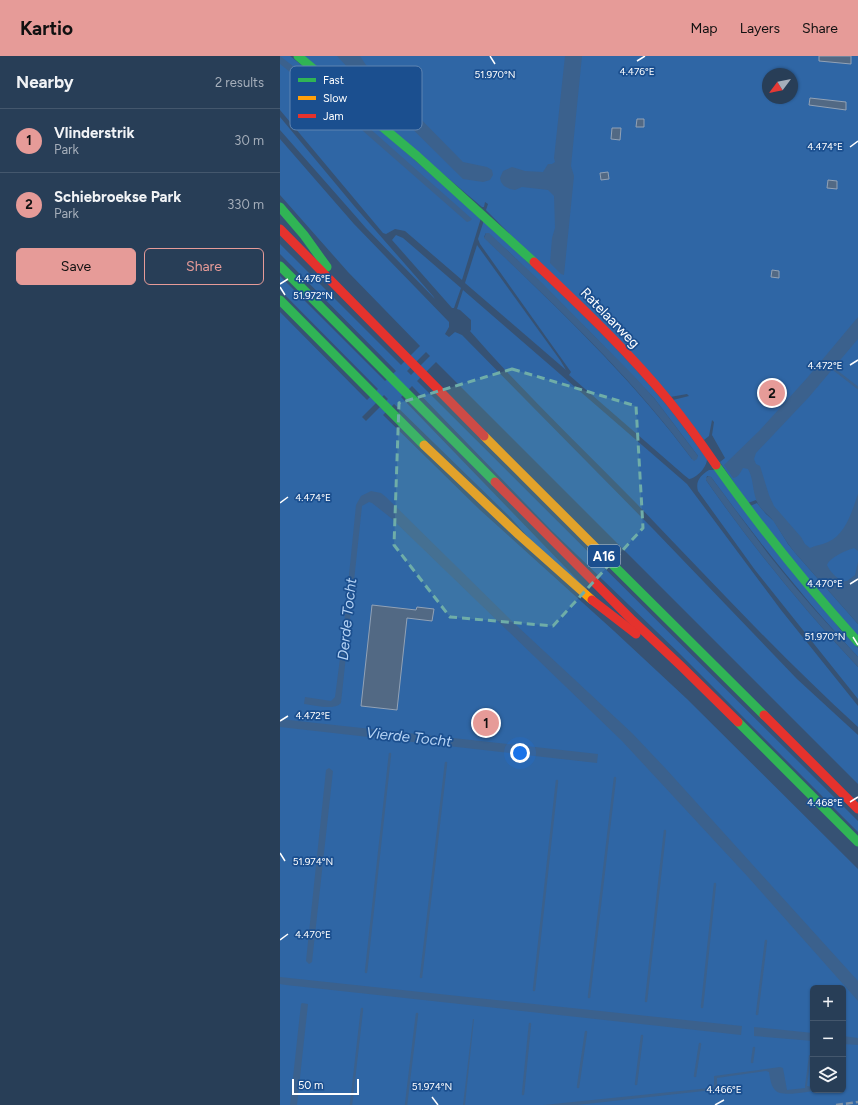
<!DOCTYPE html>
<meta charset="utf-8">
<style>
body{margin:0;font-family:Figtree,sans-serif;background:#344961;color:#f1f3f6}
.controls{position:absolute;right:12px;bottom:12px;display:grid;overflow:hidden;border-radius:6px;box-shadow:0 1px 3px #0004}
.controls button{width:36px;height:36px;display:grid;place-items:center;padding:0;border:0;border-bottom:1px solid #44576d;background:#283e57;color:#f1f3f6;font:20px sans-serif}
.compass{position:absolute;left:482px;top:12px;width:36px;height:36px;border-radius:50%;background:#283e57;box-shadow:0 1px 3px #0004;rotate:238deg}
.scale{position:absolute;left:12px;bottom:10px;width:67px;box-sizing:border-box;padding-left:4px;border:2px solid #fff;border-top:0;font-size:11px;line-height:14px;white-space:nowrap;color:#fff;-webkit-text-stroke:3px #1b4f8f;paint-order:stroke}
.you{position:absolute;left:240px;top:697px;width:14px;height:14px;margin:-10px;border:3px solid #fff;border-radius:50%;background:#1a73e8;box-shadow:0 0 0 6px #1a73e833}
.badge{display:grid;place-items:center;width:26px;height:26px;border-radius:50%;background:#e69b98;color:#111;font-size:13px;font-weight:700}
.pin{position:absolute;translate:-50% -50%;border:2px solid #fff;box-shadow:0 1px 4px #0006}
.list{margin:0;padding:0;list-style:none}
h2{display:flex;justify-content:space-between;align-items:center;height:52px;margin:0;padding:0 16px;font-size:17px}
h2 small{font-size:13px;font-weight:400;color:#a5aeba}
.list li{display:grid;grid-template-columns:26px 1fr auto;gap:12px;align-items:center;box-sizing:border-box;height:64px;padding:0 16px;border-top:1px solid #44576d}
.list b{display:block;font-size:15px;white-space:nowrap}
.list p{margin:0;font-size:13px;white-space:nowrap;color:#a5aeba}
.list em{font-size:13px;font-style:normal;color:#a5aeba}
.actions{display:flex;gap:8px;padding:12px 16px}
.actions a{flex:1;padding:9px 0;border:1px solid #e69b98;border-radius:6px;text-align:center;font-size:14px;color:#e69b98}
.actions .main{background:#e69b98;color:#111}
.icon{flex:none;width:22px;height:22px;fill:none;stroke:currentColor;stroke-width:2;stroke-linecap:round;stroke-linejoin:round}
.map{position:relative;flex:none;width:578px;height:1049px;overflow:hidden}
header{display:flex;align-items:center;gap:24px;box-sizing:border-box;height:56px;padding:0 20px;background:#e69b98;color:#111}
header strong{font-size:19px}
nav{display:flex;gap:22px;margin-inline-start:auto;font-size:14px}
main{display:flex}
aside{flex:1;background:#283e57}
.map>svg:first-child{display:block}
</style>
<header>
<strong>Kartio</strong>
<nav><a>Map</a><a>Layers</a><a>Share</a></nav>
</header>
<main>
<aside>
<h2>Nearby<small>2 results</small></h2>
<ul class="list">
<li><span class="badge">1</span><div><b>Vlinderstrik</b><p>Park</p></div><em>30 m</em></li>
<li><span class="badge">2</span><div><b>Schiebroekse Park</b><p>Park</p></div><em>330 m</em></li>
</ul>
<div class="actions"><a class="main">Save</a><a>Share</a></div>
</aside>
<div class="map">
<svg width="578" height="1049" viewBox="0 0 578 1049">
<rect width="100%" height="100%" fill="#365274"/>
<g fill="#2f66a5" fill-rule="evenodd">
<path d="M0,0h10l56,44 135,118 -19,62 -57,-49 -10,-2 -9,5 -3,-1 -103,-123z"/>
<path d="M24,0h554v558l-102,-114 -8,3 -28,-41 5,-4 -13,-23 2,-13 -2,-2 -3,16 -5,4 -31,-40 16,-4 -2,-2 -17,3 -182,-185 -2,-2 2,-6 -3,-2 -1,5h-2zM488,18h24v24h-24z"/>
<path d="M0,61l75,90 78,89 2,3 -69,-71 -86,-98z"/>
<path d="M0,83l74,85 95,98v5l-4,7 4,3 6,-5 7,3 193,196 142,148 61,56v49l-422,-422 -19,19 441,440v11l-177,-177 -130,-125 -139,-144 -11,11 192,199 -50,-42 -32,-36 -117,-114 -11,11 97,95 134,121 73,68 171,170v236h-578v-793l87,88 11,-11 -98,-99v-14l105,105 11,-10 -116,-117v-10l121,121 19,-19 -72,-74 -68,-77zM146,296l4,4 -19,19 -4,-4zM104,339l4,4 -22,22 -4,-4zM533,932h30v102h-30z"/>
<path d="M204,164c62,61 130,120 185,188 13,16 25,34 38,51 0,8 -10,19 -18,20l-5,-4 -115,-100 2,-3 -91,-128 -2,-5zM206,177l22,18 85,84 61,63 44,58 -6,3c-61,-82 -135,-151 -208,-222z"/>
<path d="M116,179l7,3 58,50 -7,20h-2l-60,-68z"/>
<path d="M197,189l83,115 6,10 -101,-87z"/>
<path d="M183,234l224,194 94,126 77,96v21c-78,-71 -149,-148 -222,-224 -56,-57 -114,-112 -166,-172l1,-1v-10l-11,-10 -3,-1z"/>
<path d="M429,414h6l125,159 18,19v9c-54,-58 -100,-116 -147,-180l-4,-1 -1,4c46,66 97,128 152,187v32l-103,-129 -57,-79c-3,-10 3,-16 11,-21z"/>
<path d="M477,447l9,11 8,7 14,23 9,11 61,69v12l-46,-51 -62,-79z"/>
</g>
<g fill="#3b618d">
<path d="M0,0l71,55 -5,6 -66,-53z"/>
<path d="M57,0h23l6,9 10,7 4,6 16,13 9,12 58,59 24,5 5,3 1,5 -3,5 -7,2 -20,-3 -94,-93 -18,-15z"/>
<path d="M285,0h17l-11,110 3,10 -10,99 -3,-1 -11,-11 2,-25 3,-10 -1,-32 -6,-6 -26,-3 -7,3 -5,-1 -6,-3 -3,-4 -1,-4 3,-7 9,-4 13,4 18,1 5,-8h4l3,-2 -1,-4z"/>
<path d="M84,69l3,1 104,92 1,1 -2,2 -3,1 -104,-91 -2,-3z"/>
<path d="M206,177h3l52,49 93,94 20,22 44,58 -1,3 -3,2 -2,-2c-60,-82 -134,-151 -208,-221z"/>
<path d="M578,261v22l-49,58 -53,56 -2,6 2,5 4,2 9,29 5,11 27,31 4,7 5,4c6,-3 12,-3 18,-6 18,-8 24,-31 30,-48v57l-4,-3c-9,3 -24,9 -27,17 4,8 11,16 20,16l8,-6 3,-13v62l-61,-69c-9,-10 -15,-21 -23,-33 -4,-6 -12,-11 -16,-18 -6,-11 -4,-25 -10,-35l-5,-1c-3,5 -4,9 -10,10l-9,-13 36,-35 47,-52z"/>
<path d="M429,420l2,1c21,28 41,56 62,83 27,34 56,66 85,97v10c-55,-59 -106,-121 -152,-187v-2z"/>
<path d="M91,435l10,2 5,4 129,127 117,109 35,37 191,211v20l-110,-124 -126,-136 -231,-223 -19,-15 -3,-1 -7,4 -21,197c-7,8 -27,2 -37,1l1,-7 26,4 4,-4 8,-62 13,-130 5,-9z"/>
<path d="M0,663l318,35 -1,9 -317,-36z"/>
<path d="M49,712l4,3 -21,191 -3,2 -3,-3 20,-191z"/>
<path d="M0,921l462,49 -1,9 -455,-50 -6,-1z"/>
<path d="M22,947l6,1 -11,101h-7l11,-101z"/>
<path d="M193,963h1l-9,86h-2z"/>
<path d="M474,971l59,6v8l-59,-5z"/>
<path d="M563,980l15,2v7l-15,-1z"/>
<path d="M529,999h2l-4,31 6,1v3h6c-9,1 -38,8 -44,0 -4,-4 -5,-12 -6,-18l-3,-1 -49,7v12h-4l-136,15h-34l167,-17 4,-2v-10l66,-9 3,1 4,22 18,-2v-2z"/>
</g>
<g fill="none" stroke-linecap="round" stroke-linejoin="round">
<g stroke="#3b618d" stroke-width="2.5">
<path d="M551,311l27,21"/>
<path d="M86,916l24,-218"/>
<path d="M141,921l25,-214"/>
<path d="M254,934l23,-209"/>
<path d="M309,941l26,-219"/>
<path d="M366,945l19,-170"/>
<path d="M422,951l13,-123"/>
<path d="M477,958l9,-73"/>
<path d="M472,1006l2,-14"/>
<path d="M415,1020l5,-32"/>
<path d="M356,1028l6,-48"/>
<path d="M298,1031l8,-55"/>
<path d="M243,1038l7,-70"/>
<path d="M71,1049l11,-96"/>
<path d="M126,1049l11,-91"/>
</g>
</g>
<g fill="#526984" stroke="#92a2b6">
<path d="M539,0h32v8l-32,-3z"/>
<path d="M530,42l36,4v8l-37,-5z"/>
<path d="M357,63h7v8h-8z"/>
<path d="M332,72h9l-1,12 -9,-1z"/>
<path d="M328,116l1,7 -8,1 -1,-7z"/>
<path d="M548,124l9,1v8l-10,-1z"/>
<path d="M492,214l7,1v7l-8,-1z"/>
<path d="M92,549l44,5 1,-3 17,2 -2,12 -25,-3 -10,92 -36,-4z"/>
</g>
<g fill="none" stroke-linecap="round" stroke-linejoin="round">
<g stroke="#30b455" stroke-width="9">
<path d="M18,0l119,100 117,106"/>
<path d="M0,151l24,28 23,32"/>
<path d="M0,210l215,216"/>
<path d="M0,244l144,145"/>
<path d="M436,409c44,62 91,121 142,177"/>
<path d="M325,501l159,158"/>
<path d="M458,666l120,120"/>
</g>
<g stroke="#ff9f0a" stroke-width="9">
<path d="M204,380l121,121"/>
<path d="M144,389l95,90 73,65"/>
</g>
<g stroke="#e5322d" stroke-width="9">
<path d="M0,173l204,207"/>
<path d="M254,206c47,45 94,89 135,139 17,21 32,42 47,64"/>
<path d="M215,426l136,137 50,47 57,56"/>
<path d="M312,544l44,34"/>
<path d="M484,659l94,94"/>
</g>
<path stroke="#7e92a7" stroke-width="2.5" stroke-dasharray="7 3" stroke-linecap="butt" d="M556,1049l22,-3"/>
</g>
<path fill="#6fada8" fill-opacity="0.2" stroke="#6fada8" stroke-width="3" stroke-dasharray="8 5" stroke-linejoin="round" d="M232,313l124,37 7,122 -90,98 -103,-9 -56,-72 5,-142z"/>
<path fill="none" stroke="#fff" stroke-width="1.5" d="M210,0l5,8M357,5l8,-5M570,91l8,-6M0,228l8,-5M0,231l5,8M570,309l8,-5M0,447l8,-6M570,528l8,-5M573,581l5,8M0,665l8,-5M570,746l8,-5M0,797l5,8M0,884l8,-6M152,1041l6,8M435,1049l9,-5"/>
<g text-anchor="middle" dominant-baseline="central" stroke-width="3.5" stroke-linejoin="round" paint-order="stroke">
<rect fill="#1b4f8f" stroke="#bbcadd" stroke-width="1" x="308" y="489" width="32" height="22" rx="3"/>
<g font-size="13" font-weight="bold" fill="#fff">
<text x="324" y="500">A16</text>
</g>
<g font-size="14" fill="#fff" stroke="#1b4f8f">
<text transform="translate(330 262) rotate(46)">Ratelaarweg</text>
</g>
<g font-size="15" font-style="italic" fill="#b5d3f5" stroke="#1b4f8f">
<text transform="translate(67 563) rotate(-84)">Derde Tocht</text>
<text transform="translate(129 681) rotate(6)">Vierde Tocht</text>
</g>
</g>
<rect x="10" y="10" width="132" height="64" rx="6" fill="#1b4f8f" stroke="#5f84b1" stroke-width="1"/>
<rect x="18" y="22" width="18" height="4" fill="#30b455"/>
<rect x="18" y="40" width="18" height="4" fill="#ff9f0a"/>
<rect x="18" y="58" width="18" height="4" fill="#e5322d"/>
<g font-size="11" fill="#fff">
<text x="43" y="28">Fast</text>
<text x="43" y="46">Slow</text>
<text x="43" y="64">Jam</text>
</g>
<g font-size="10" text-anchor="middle" fill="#fff" stroke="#1b4f8f" stroke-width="3.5" stroke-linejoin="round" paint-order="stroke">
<text x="357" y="19">4.476°E</text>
<text x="215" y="22">51.970°N</text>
<text x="545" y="94">4.474°E</text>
<text x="33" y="226">4.476°E</text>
<text x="33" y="243">51.972°N</text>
<text x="545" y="313">4.472°E</text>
<text x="33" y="445">4.474°E</text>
<text x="545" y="531">4.470°E</text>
<text x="545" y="584">51.970°N</text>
<text x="33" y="663">4.472°E</text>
<text x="545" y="750">4.468°E</text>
<text x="33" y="809">51.974°N</text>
<text x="33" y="882">4.470°E</text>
<text x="152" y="1034">51.974°N</text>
<text x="444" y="1037">4.466°E</text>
</g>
</svg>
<div class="controls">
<button>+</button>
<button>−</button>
<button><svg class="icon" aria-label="layers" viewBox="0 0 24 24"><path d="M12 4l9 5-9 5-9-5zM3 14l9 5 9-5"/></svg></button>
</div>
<svg class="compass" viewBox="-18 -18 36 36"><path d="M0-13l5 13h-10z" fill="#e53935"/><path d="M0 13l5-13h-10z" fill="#a5aeba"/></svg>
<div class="scale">50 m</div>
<div class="you"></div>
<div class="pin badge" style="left:206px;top:667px">1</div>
<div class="pin badge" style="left:492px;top:337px">2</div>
</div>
</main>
